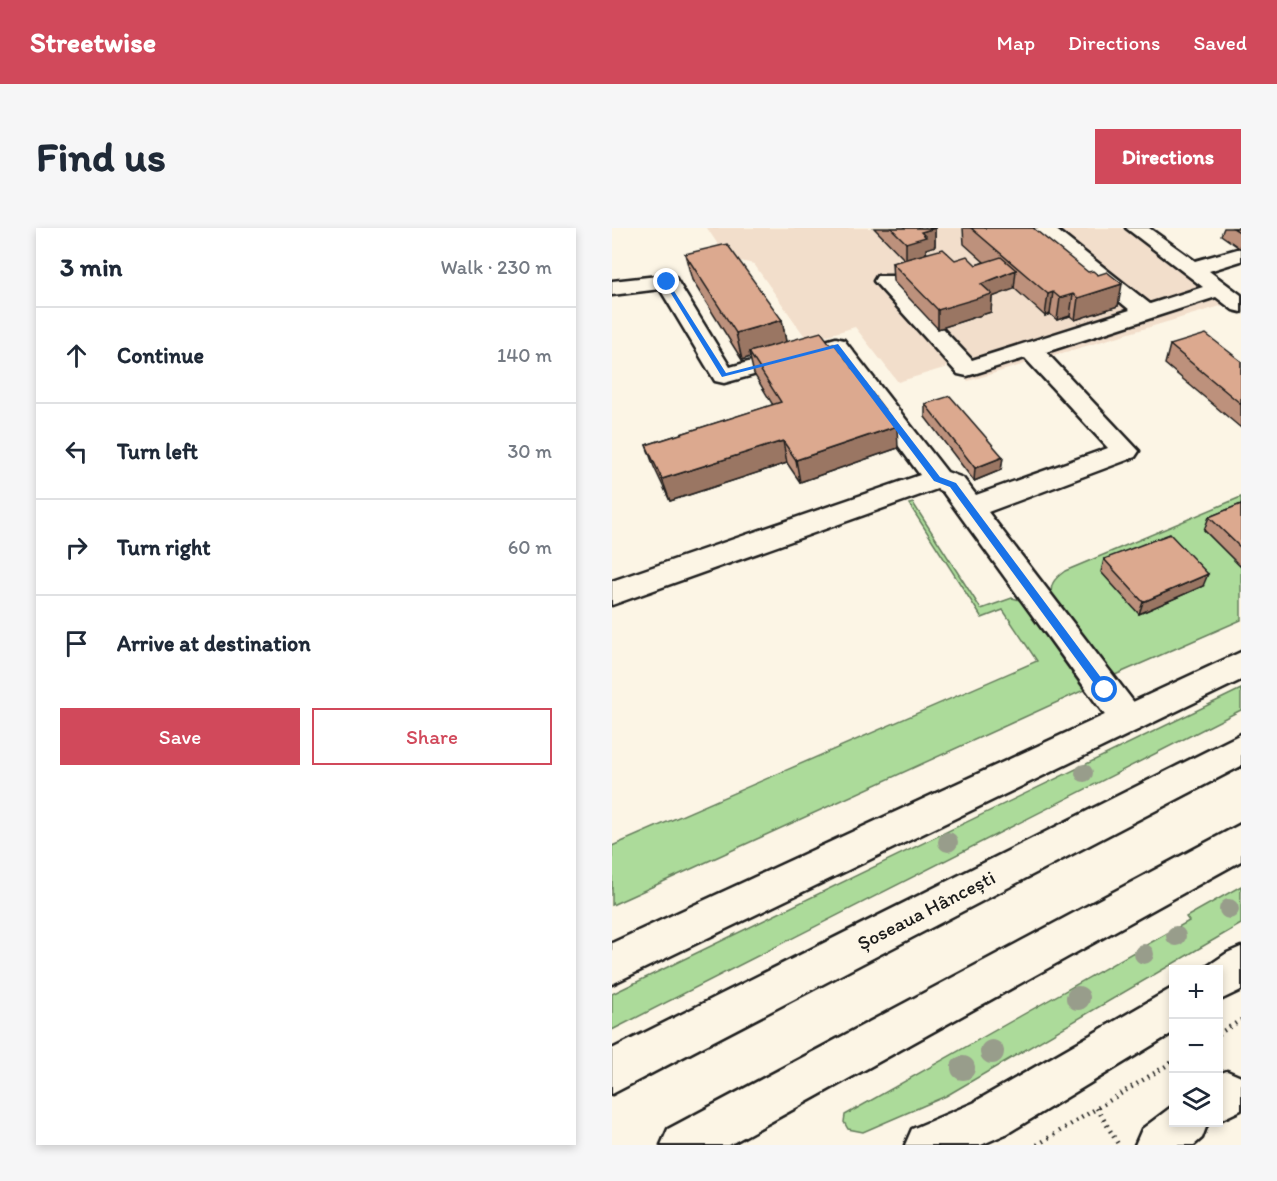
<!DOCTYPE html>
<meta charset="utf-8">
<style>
body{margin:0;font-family:Itim,sans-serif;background:#f6f6f7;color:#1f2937}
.controls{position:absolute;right:18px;bottom:18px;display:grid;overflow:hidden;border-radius:0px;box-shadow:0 3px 9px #0003}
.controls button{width:54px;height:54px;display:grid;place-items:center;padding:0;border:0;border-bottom:2px solid #e0e1e3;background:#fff;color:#1f2937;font:30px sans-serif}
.stop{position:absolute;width:18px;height:18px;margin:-14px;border:4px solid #1a73e8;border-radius:50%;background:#fff}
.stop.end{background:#1a73e8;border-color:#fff;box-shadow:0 2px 6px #0008}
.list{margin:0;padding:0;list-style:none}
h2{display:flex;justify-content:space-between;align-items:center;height:78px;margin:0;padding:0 24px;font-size:26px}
h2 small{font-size:20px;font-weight:400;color:#747a83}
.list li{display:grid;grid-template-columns:39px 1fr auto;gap:18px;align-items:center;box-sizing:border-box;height:96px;padding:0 24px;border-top:2px solid #e0e1e3}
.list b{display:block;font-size:22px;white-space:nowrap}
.list em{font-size:20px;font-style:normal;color:#747a83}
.actions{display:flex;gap:12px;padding:18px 24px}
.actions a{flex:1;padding:14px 0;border:2px solid #d1495b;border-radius:0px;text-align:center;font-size:21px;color:#d1495b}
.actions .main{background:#d1495b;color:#fff}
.icon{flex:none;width:33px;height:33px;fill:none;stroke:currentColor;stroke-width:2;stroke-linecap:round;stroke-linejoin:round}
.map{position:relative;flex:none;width:629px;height:917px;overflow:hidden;border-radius:0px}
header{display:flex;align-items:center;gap:36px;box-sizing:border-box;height:84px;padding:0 30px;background:#d1495b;color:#fff}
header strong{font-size:28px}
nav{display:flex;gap:33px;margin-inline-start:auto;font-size:21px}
.intro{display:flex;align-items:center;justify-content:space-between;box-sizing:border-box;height:144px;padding:0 36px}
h1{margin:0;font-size:42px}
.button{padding:15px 27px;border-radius:0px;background:#d1495b;color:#fff;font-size:21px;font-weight:700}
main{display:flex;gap:36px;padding:0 36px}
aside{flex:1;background:#fff;border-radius:0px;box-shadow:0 3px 9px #0003}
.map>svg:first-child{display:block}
</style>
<header>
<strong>Streetwise</strong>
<nav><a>Map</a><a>Directions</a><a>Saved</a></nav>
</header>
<div class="intro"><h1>Find us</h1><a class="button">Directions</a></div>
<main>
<aside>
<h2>3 min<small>Walk · 230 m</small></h2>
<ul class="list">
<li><svg class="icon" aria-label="ahead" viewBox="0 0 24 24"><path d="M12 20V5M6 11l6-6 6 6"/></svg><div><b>Continue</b></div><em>140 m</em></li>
<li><svg class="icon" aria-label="left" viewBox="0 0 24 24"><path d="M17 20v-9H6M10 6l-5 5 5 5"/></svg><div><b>Turn left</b></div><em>30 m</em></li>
<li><svg class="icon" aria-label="right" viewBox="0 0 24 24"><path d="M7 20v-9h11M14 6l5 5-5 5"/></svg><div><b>Turn right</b></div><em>60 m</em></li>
<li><svg class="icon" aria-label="arrive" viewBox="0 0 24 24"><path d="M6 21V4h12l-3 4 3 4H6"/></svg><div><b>Arrive at destination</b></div></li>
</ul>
<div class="actions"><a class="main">Save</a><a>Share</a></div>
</aside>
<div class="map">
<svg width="629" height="917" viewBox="0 0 629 917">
<rect width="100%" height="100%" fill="#fcf5e5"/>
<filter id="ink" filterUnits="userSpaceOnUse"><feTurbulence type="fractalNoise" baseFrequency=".0167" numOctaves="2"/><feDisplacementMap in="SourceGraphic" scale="12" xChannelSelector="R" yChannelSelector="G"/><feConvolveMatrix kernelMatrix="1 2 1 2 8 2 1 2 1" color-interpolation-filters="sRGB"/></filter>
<g filter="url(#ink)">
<path fill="#f2decb" d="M95,0h415l102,77 -256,76 -14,-16 -56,17 -43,-55 -47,14 -54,-77 -27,-6z"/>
<g fill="#acdb9a" stroke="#647c5b" stroke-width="1.5">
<path d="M629,269v18l-37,15 37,37v53l-126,55 -62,-76c-5,-14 1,-20 12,-28z"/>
<path d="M301,275l68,106 31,-11 8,2 64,90 -472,215v-59l425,-185 -34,-51 -21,8 -73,-114z"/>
<path d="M629,461v21l-629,320v-36z"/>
<path d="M629,658v38l-295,172 -83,36 -15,-3 -4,-7 1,-7 344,-194 -3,-4z"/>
</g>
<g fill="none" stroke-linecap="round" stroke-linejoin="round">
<defs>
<g id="minor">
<path d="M419,0h23l96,76 53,-17 -77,-59h23l46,33 46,-13v13l-32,10 32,24v17l-8,-2 -17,-13 -170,55 93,99 -4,6 -147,55 151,197 5,10 -5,10 -12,4 -12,-4 -172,-237 -6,-3 -325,116v-24l308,-106 -89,-121 -107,29 -9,-2 -55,-92 -48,6v-14l55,-6 8,2 55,90 106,-29 8,2 103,132 16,6 13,17 132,-47 -83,-90 -58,18 -9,-2 -84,-93 3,-5h16l79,84 158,-50z"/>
<path d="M615,843l14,6v33l-23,11v-47z"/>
<path d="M562,877v17h34l-6,16 -8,7h-59l7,-16z"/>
</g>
<g id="major">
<path d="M629,424v28l-629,304v-41z"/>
<path d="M629,719v43l-23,11v-31h-16l25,-17z"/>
<path d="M562,759v45l-166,101 -16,6 -16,-6 -6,-16 6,-16z"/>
</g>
<g id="highway">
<path d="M629,506v32l-629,328v-45z"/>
<path d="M629,596v37l-512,284h-68l7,-16z"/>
<path d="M380,867l16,6 6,16 -6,16 -27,12h-76l7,-16z"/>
</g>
</defs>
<use href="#minor" stroke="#1c1c1c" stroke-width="5"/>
<use href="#major" stroke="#1c1c1c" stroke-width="5"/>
<use href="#highway" stroke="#1c1c1c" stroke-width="5"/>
<g stroke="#1c1c1c" stroke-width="4.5" stroke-dasharray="1.5 5" stroke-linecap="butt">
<path d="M606,806l23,-14"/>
<path d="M485,880l21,36"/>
<path d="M425,917l137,-84"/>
</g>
<use href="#minor" fill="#fcf5e5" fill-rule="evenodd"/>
<use href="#major" fill="#fcf5e5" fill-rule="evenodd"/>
<use href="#highway" fill="#fcf5e5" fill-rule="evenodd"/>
</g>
<g fill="#989d8b">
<circle cx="472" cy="545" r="9"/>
<circle cx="336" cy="614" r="10"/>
<circle cx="617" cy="681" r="10"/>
<circle cx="564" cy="708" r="10"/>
<circle cx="532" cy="726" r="10"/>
<circle cx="466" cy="770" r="12"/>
<circle cx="380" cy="824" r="12"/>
<circle cx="351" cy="840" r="12"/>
</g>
<g fill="#bd917b" stroke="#1c1c1c" stroke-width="1.5">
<path d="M262,0h61v18l-9,3v4l50,12 8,-3 -20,-18 -1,-16h70l85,78 -43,14 -5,-4 -13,4 -7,-6 -5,2 -31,-28 -22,9 -1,15 -53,17 -45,-48 -1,-18 13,-3z"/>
<path d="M612,0h17v21l-20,-14z"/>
<path d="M73,26l97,66 4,22 112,106 -98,34 -13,-19 -117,38 -16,-34 -8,-22 127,-40 -19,-31 -4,-17 -8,3 -50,-80z"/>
<path d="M558,117l71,16v67l-76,-64z"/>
<path d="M313,176l78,53 -2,13 -27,11 -49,-64z"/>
<path d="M629,276v63l-37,-37 5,-13z"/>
<path d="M492,331l99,27 -64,28 -38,-42z"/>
</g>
<g fill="#9a7664" stroke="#1c1c1c" stroke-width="1.5">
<path d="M323,0v18l-9,3v6l-20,6v-18l15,-11z"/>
<path d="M404,42l-2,19 -22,8 -1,15 -53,17v-19l43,-26z"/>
<path d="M510,56l-4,22 -43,14 3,-22z"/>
<path d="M441,64l-3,22 -5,2 3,-22z"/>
<path d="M461,66l-3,22 -13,4 3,-22z"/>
<path d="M170,92l5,27 -38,5 1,5 -8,3 -6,-27z"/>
<path d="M285,198l1,22 -98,34 -4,-22z"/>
<path d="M171,213l4,22 -117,38 -8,-22z"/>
<path d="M391,229l-2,13 -27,11 1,-13z"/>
<path d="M596,346l-5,12 -64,28 4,-12z"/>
</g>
<g fill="#dca98f" stroke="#1c1c1c" stroke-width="1.5">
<path d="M279,0h44l-14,4 5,5 -20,6z"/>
<path d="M359,0h62l55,44 5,-1 5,4 9,-3 15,12 -44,14 -5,-4 -13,4 -7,-6 -5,2z"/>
<path d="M621,0h8v5z"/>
<path d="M115,16l55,76 -46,13 -51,-79z"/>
<path d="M331,21l12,11 12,-4 9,9 25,-8 15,13 -35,14 11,10 -54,16 -46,-47z"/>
<path d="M209,104l9,12 4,-1 63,83 -101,34 -13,-19 -121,38 -16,-34 135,-43 -32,-50z"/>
<path d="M594,106l35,27v43l-71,-59z"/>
<path d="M338,168l53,61 -28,11 -50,-64z"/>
<path d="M629,276v44l-32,-31z"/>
<path d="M558,306l38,40 -65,28 -39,-43z"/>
</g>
</g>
<path fill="#1a73e8" d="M55,52l59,93 112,-29 102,133 16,6 152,204v6h-7l-151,-206 -16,-6 -100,-133 -112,29 -58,-95z"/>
<g text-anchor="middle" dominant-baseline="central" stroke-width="4.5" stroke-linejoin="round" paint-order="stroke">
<g font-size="20" fill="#1c1c1c" stroke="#fcf5e5">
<text transform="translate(314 682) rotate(-27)">Șoseaua Hâncești</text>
</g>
</g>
</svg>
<div class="controls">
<button>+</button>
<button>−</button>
<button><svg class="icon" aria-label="layers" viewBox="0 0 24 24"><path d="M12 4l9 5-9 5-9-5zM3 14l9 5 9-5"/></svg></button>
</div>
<div class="stop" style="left:493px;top:462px"></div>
<div class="stop end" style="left:55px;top:54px"></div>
</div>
</main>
